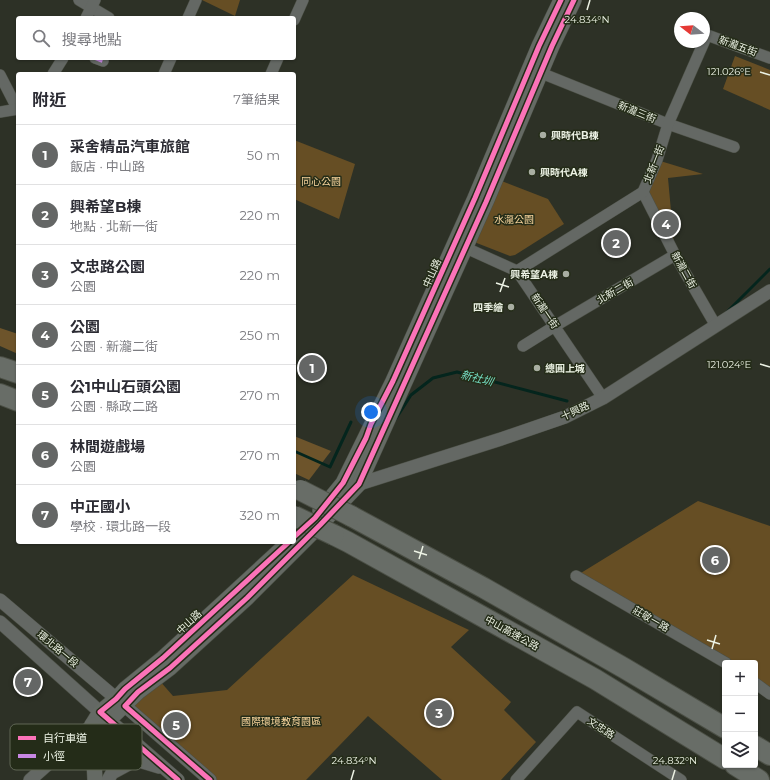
<!DOCTYPE html>
<html lang="zh-TW">
<meta charset="utf-8">
<style>
body{margin:0;font-family:Montserrat,"Noto Sans TC",sans-serif;background:#f7f7f7;color:#2b2b33}
.controls{position:absolute;right:12px;bottom:12px;display:grid;overflow:hidden;border-radius:4px;box-shadow:0 1px 3px #0004}
.controls button{width:36px;height:36px;display:grid;place-items:center;padding:0;border:0;border-bottom:1px solid #e1e1e2;background:#fff;color:#2b2b33;font:20px sans-serif}
.compass{position:absolute;left:674px;top:12px;width:36px;height:36px;border-radius:50%;background:#fff;box-shadow:0 1px 3px #0004;rotate:287deg}
.you{position:absolute;left:371px;top:412px;width:14px;height:14px;margin:-10px;border:3px solid #fff;border-radius:50%;background:#1a73e8;box-shadow:0 0 0 6px #1a73e833}
.badge{display:grid;place-items:center;width:26px;height:26px;border-radius:50%;background:#646665;color:#fff;font-size:13px;font-weight:700}
.pin{position:absolute;translate:-50% -50%;border:2px solid #fff;box-shadow:0 1px 4px #0006}
.list{margin:0;padding:0;list-style:none}
h2{display:flex;justify-content:space-between;align-items:center;height:52px;margin:0;padding:0 16px;font-size:17px}
h2 small{font-size:13px;font-weight:400;color:#7c7c81}
.list li{display:grid;grid-template-columns:26px 1fr auto;gap:12px;align-items:center;box-sizing:border-box;height:60px;padding:0 16px;border-top:1px solid #e1e1e2}
.list b{display:block;font-size:15px;white-space:nowrap}
.list p{margin:0;font-size:13px;white-space:nowrap;color:#7c7c81}
.list em{font-size:13px;font-style:normal;color:#7c7c81}
.icon{flex:none;width:22px;height:22px;fill:none;stroke:currentColor;stroke-width:2;stroke-linecap:round;stroke-linejoin:round}
.map{position:relative;flex:none;width:770px;height:780px;overflow:hidden}
.search{position:absolute;background:#fff;box-shadow:0 1px 3px #0004;left:16px;top:16px;width:280px;height:44px;display:flex;align-items:center;gap:10px;box-sizing:border-box;padding:0 14px;border-radius:4px;color:#7c7c81;font-size:15px}
.panel{position:absolute;background:#fff;box-shadow:0 1px 3px #0004;left:16px;top:72px;width:280px;height:472px;border-radius:4px}
.map>svg:first-child{display:block}
</style>
<div class="map">
<svg width="770" height="780" viewBox="0 0 770 780">
<rect width="100%" height="100%" fill="#2d3126"/>
<g fill="#664e24">
<path d="M202,0h38l-5,16z"/>
<path d="M735,56l35,14v40l-47,-21z"/>
<path d="M294,140l61,24 -16,55 -45,-20z"/>
<path d="M657,160l46,14 -35,4 7,77 -32,-63z"/>
<path d="M499,180l49,19 16,25 -49,31 -5,1 -41,-16z"/>
<path d="M698,501l72,25v168l-15,-11v-20h-29l-150,-87z"/>
<path d="M353,575l116,55 -18,17 60,55 -7,8 32,32 -35,38h-59l-74,-64 -62,64h-89l-40,-34 -45,-41 27,-25 14,16 54,-6z"/>
</g>
<g fill="#6d542b">
<path d="M0,328l18,6v20l-18,-8z"/>
<path d="M294,436l37,15 -22,29 -15,-7z"/>
</g>
<g fill="none" stroke-linecap="round" stroke-linejoin="round">
<g stroke="#04251d" stroke-width="3">
<path d="M726,313l44,-44"/>
<path d="M395,420l16,-25 22,-17 24,-6 110,29"/>
<path d="M294,451l36,16 21,-45"/>
</g>
<defs>
<g id="minor">
<path d="M79,0l30,18"/>
<path d="M86,18l9,-18"/>
<path d="M188,18l8,-18"/>
<path d="M294,20l9,-20"/>
<path d="M704,41l3,-6 63,23"/>
<path d="M95,58l8,3"/>
<path d="M541,73l127,51 66,23"/>
<path d="M53,74l10,-16"/>
<path d="M164,74l7,-16"/>
<path d="M271,74l7,-16"/>
<path d="M0,75l18,35"/>
<path d="M0,112l18,-3"/>
<path d="M643,192l32,63 41,71"/>
<path d="M466,248l51,23 86,127"/>
<path d="M517,271l126,-79 14,-32 11,-36 36,-82"/>
<path d="M523,346l32,-20 120,-71"/>
<path d="M576,576l150,87"/>
<path d="M755,683l15,11"/>
<path d="M516,780l61,-68 104,68"/>
</g>
<g id="tertiary">
<path d="M352,484h7l142,-45 64,-22 38,-19 167,-107"/>
<path d="M0,600l125,106 85,74"/>
<path d="M0,622l109,98 69,60"/>
<path d="M30,780l62,-55"/>
<path d="M108,780l4,-7 24,-13 23,7"/>
</g>
<g id="secondary">
<path d="M320,511l23,-28 50,-102 82,-183 64,-152 22,-46"/>
<path d="M92,725l17,-5 29,-28 32,-24 77,-70 73,-73 39,-41 127,-282 66,-156 22,-46"/>
<path d="M92,725l8,-13 16,-13 9,-10 38,-31 126,-116"/>
<path d="M92,725l3,55"/>
</g>
<g id="motorway">
<path d="M0,367l18,6"/>
<path d="M0,394l18,7"/>
<path d="M351,516l133,72 140,80 101,60"/>
<path d="M334,535l14,7 247,137 130,80"/>
<path d="M755,746l15,9"/>
<path d="M735,765l24,15"/>
</g>
</defs>
<use href="#minor" stroke="#4b4f45" stroke-width="12"/>
<use href="#tertiary" stroke="#4b4f45" stroke-width="14"/>
<use href="#secondary" stroke="#4b4f45" stroke-width="16"/>
<use href="#motorway" stroke="#4b4f45" stroke-width="22"/>
<use href="#minor" stroke="#646864" stroke-width="11"/>
<use href="#tertiary" stroke="#646864" stroke-width="13"/>
<use href="#secondary" stroke="#656a64" stroke-width="15"/>
<use href="#motorway" stroke="#686d67" stroke-width="20"/>
<defs>
<g id="motorway-bridge">
<path d="M300,490l51,26"/>
<path d="M294,516l40,19"/>
</g>
</defs>
<use href="#motorway-bridge" stroke="#4b4f45" stroke-width="22" stroke-linecap="butt"/>
<use href="#motorway-bridge" stroke="#686d67" stroke-width="20"/>
<path stroke="#c787e3" stroke-width="4" stroke-dasharray="8 4" stroke-linecap="butt" d="M95,58l8,3"/>
<defs>
<g id="cycleway">
<path d="M294,537l21,-19 28,-35 23,-45 5,-14 22,-43 82,-183 64,-152 22,-46"/>
<path d="M178,780l-78,-68 16,-13 9,-10 38,-31 126,-116"/>
<path d="M210,780l-85,-74 13,-14 32,-24 77,-70 73,-73 39,-41 127,-282 66,-156 22,-46"/>
</g>
</defs>
<use href="#cycleway" stroke="#242c18" stroke-width="8"/>
<use href="#cycleway" stroke="#fb73b8" stroke-width="5"/>
</g>
<path fill="none" stroke="#ecf2e4" stroke-width="1.5" d="M587,10l3,-10M760,72l10,3M496,283l13,4M500,292l5,-14M760,364l10,3M414,551l13,4M419,559l4,-13M707,640l13,4M712,649l4,-14M351,780l3,-10M672,780l3,-10"/>
<g fill="#a9aea2" stroke="#242c18" stroke-width="1.5">
<circle cx="543" cy="135" r="4"/>
<circle cx="532" cy="172" r="4"/>
<circle cx="566" cy="274" r="4"/>
<circle cx="511" cy="307" r="4"/>
<circle cx="537" cy="368" r="4"/>
</g>
<g text-anchor="middle" dominant-baseline="central" stroke-width="3" stroke-linejoin="round" paint-order="stroke">
<g font-size="10" fill="#ecf2e4" stroke="#242c18">
<text transform="translate(738 46) rotate(20)">新瀧五街</text>
<text transform="translate(637 112) rotate(22)">新瀧三街</text>
<text transform="translate(654 164) rotate(-69)">北新一街</text>
<text transform="translate(684 270) rotate(61)">新瀧二街</text>
<text transform="translate(432 273) rotate(-66)">中山路</text>
<text transform="translate(615 291) rotate(-30)">北新二街</text>
<text transform="translate(545 311) rotate(56)">新瀧一街</text>
<text transform="translate(575 411) rotate(-25)">十興路</text>
<text transform="translate(651 619) rotate(30)">莊敬一路</text>
<text transform="translate(189 622) rotate(-43)">中山路</text>
<text transform="translate(512 633) rotate(29)">中山高速公路</text>
<text transform="translate(58 649) rotate(40)">環北路一段</text>
<text transform="translate(601 728) rotate(33)">文忠路</text>
</g>
<g font-size="10" font-weight="bold" fill="#ecf2e4" stroke="#242c18" text-anchor="start">
<text x="551" y="135">興時代B棟</text>
<text x="540" y="172">興時代A棟</text>
<text x="558" y="274" text-anchor="end">興希望A棟</text>
<text x="503" y="307" text-anchor="end">四季繪</text>
<text x="545" y="368">總圓上城</text>
</g>
<g font-size="10" fill="#fbd79e" stroke="#242c18">
<text x="321" y="181">同心公園</text>
<text x="514" y="219">水瀧公園</text>
<text x="281" y="721">國際環境教育園區</text>
</g>
<g font-size="11" font-style="italic" fill="#75dcc3" stroke="#242c18">
<text transform="translate(477 378) rotate(14)">新社圳</text>
</g>
</g>
<rect x="10" y="724" width="132" height="46" rx="6" fill="#242c18" stroke="#606755" stroke-width="1"/>
<rect x="18" y="736" width="18" height="4" fill="#fb73b8"/>
<rect x="18" y="754" width="18" height="4" fill="#c787e3"/>
<g font-size="11" fill="#ecf2e4">
<text x="43" y="742">自行車道</text>
<text x="43" y="760">小徑</text>
</g>
<g font-size="10" text-anchor="middle" fill="#ecf2e4" stroke="#242c18" stroke-width="3" stroke-linejoin="round" paint-order="stroke">
<text x="587" y="23">24.834°N</text>
<text x="729" y="75">121.026°E</text>
<text x="729" y="368">121.024°E</text>
<text x="354" y="764">24.834°N</text>
<text x="675" y="764">24.832°N</text>
</g>
</svg>
<div class="controls">
<button>+</button>
<button>−</button>
<button><svg class="icon" aria-label="layers" viewBox="0 0 24 24"><path d="M12 4l9 5-9 5-9-5zM3 14l9 5 9-5"/></svg></button>
</div>
<svg class="compass" viewBox="-18 -18 36 36"><path d="M0-13l5 13h-10z" fill="#e53935"/><path d="M0 13l5-13h-10z" fill="#7c7c81"/></svg>
<div class="you"></div>
<div class="pin badge" style="left:312px;top:368px">1</div>
<div class="pin badge" style="left:616px;top:243px">2</div>
<div class="pin badge" style="left:439px;top:713px">3</div>
<div class="pin badge" style="left:666px;top:224px">4</div>
<div class="pin badge" style="left:176px;top:725px">5</div>
<div class="pin badge" style="left:715px;top:560px">6</div>
<div class="pin badge" style="left:28px;top:682px">7</div>
<div class="search"><svg class="icon" aria-label="search" viewBox="0 0 24 24"><circle cx="10" cy="10" r="6"/><path d="M15 15l6 6"/></svg>搜尋地點</div>
<section class="panel">
<h2>附近<small>7筆結果</small></h2>
<ul class="list">
<li><span class="badge">1</span><div><b>采舍精品汽車旅館</b><p>飯店 · 中山路</p></div><em>50 m</em></li>
<li><span class="badge">2</span><div><b>興希望B棟</b><p>地點 · 北新一街</p></div><em>220 m</em></li>
<li><span class="badge">3</span><div><b>文忠路公園</b><p>公園</p></div><em>220 m</em></li>
<li><span class="badge">4</span><div><b>公園</b><p>公園 · 新瀧二街</p></div><em>250 m</em></li>
<li><span class="badge">5</span><div><b>公1中山石頭公園</b><p>公園 · 縣政二路</p></div><em>270 m</em></li>
<li><span class="badge">6</span><div><b>林間遊戲場</b><p>公園</p></div><em>270 m</em></li>
<li><span class="badge">7</span><div><b>中正國小</b><p>學校 · 環北路一段</p></div><em>320 m</em></li>
</ul>
</section>
</div>
